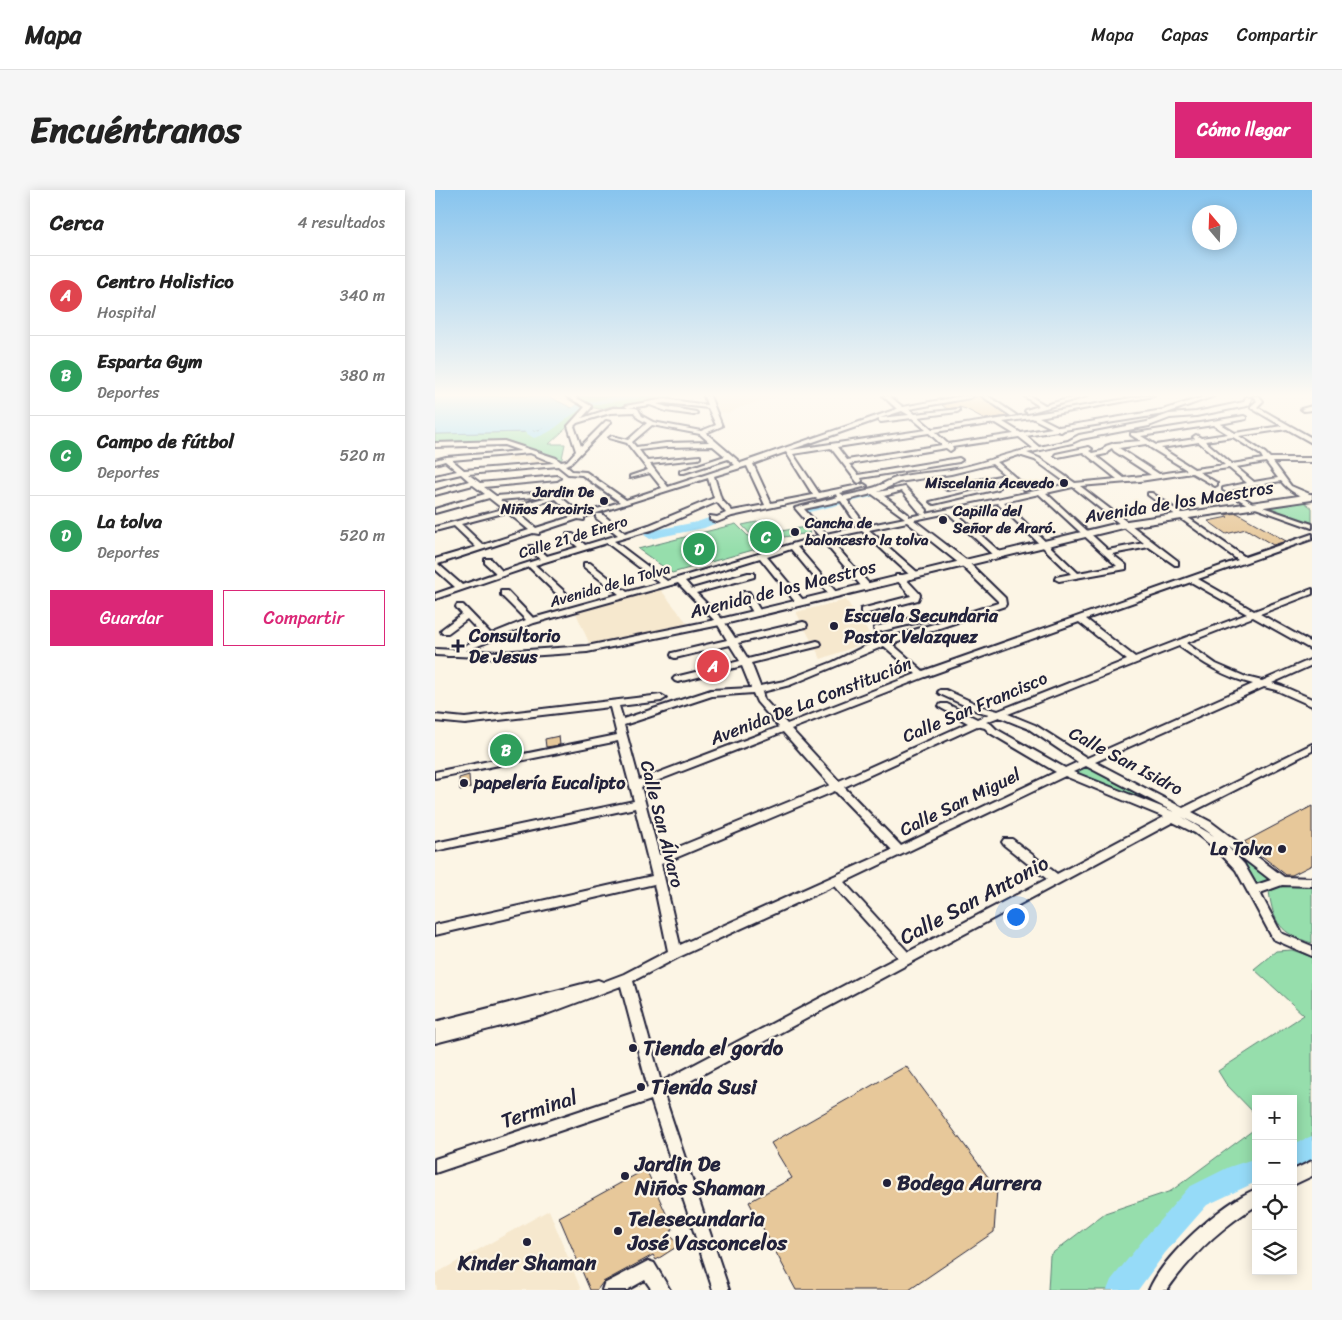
<!DOCTYPE html>
<html lang="es">
<meta charset="utf-8">
<style>
body{margin:0;font-family:Sriracha,sans-serif;background:#f6f6f6;color:#222}
.controls{position:absolute;right:15px;bottom:15px;display:grid;overflow:hidden;border-radius:0px;box-shadow:0 2px 12px #0003}
.controls button{width:45px;height:45px;display:grid;place-items:center;padding:0;border:0;border-bottom:1px solid #e0e0e0;background:#fff;color:#222;font:25px sans-serif}
.compass{position:absolute;left:757px;top:15px;width:45px;height:45px;border-radius:50%;background:#fff;box-shadow:0 2px 12px #0003;rotate:341deg}
.you{position:absolute;left:580px;top:726px;width:18px;height:18px;margin:-12px;border:4px solid #fff;border-radius:50%;background:#1a73e8;box-shadow:0 0 0 8px #1a73e833}
.badge{display:grid;place-items:center;width:32px;height:32px;border-radius:50%;background:#db2777;color:#fff;font-size:16px;font-weight:700}
.pin{position:absolute;translate:-50% -50%;border:2px solid #fff;box-shadow:0 1px 5px #0006}
.list{margin:0;padding:0;list-style:none}
h2{display:flex;justify-content:space-between;align-items:center;height:65px;margin:0;padding:0 20px;font-size:21px}
h2 small{font-size:16px;font-weight:400;color:#767676}
.list li{display:grid;grid-template-columns:32px 1fr auto;gap:15px;align-items:center;box-sizing:border-box;height:80px;padding:0 20px;border-top:1px solid #e0e0e0}
.list b{display:block;font-size:19px;white-space:nowrap}
.list p{margin:0;font-size:16px;white-space:nowrap;color:#767676}
.list em{font-size:16px;font-style:normal;color:#767676}
.actions{display:flex;gap:10px;padding:15px 20px}
.actions a{flex:1;padding:11px 0;border:1px solid #db2777;border-radius:0px;text-align:center;font-size:18px;color:#db2777}
.actions .main{background:#db2777;color:#fff}
.icon{flex:none;width:28px;height:28px;fill:none;stroke:currentColor;stroke-width:2;stroke-linecap:round;stroke-linejoin:round}
.map{position:relative;flex:none;width:877px;height:1100px;overflow:hidden;border-radius:0px}
header{display:flex;align-items:center;gap:30px;box-sizing:border-box;height:70px;padding:0 25px;background:#fff;border-bottom:1px solid #e0e0e0}
header strong{font-size:24px}
nav{display:flex;gap:28px;margin-inline-start:auto;font-size:18px}
.intro{display:flex;align-items:center;justify-content:space-between;box-sizing:border-box;height:120px;padding:0 30px}
h1{margin:0;font-size:35px}
.button{padding:12px 22px;border-radius:0px;background:#db2777;color:#fff;font-size:18px;font-weight:700}
main{display:flex;gap:30px;padding:0 30px}
aside{flex:1;background:#fff;border-radius:0px;box-shadow:0 2px 12px #0003}
.map>svg:first-child{display:block}
</style>
<header>
<strong>Mapa</strong>
<nav><a>Mapa</a><a>Capas</a><a>Compartir</a></nav>
</header>
<div class="intro"><h1>Encuéntranos</h1><a class="button">Cómo llegar</a></div>
<main>
<aside>
<h2>Cerca<small>4 resultados</small></h2>
<ul class="list">
<li><span class="badge" style="background:#e0444e">A</span><div><b>Centro Holistico</b><p>Hospital</p></div><em>340 m</em></li>
<li><span class="badge" style="background:#2e9e5b">B</span><div><b>Esparta Gym</b><p>Deportes</p></div><em>380 m</em></li>
<li><span class="badge" style="background:#2e9e5b">C</span><div><b>Campo de fútbol</b><p>Deportes</p></div><em>520 m</em></li>
<li><span class="badge" style="background:#2e9e5b">D</span><div><b>La tolva</b><p>Deportes</p></div><em>520 m</em></li>
</ul>
<div class="actions"><a class="main">Guardar</a><a>Compartir</a></div>
</aside>
<div class="map">
<svg width="877" height="1100" viewBox="0 0 877 1100">
<rect width="100%" height="100%" fill="#fcf5e5"/>
<filter id="ink" filterUnits="userSpaceOnUse"><feTurbulence type="fractalNoise" baseFrequency=".02" numOctaves="2"/><feDisplacementMap in="SourceGraphic" scale="10" xChannelSelector="R" yChannelSelector="G"/><feConvolveMatrix kernelMatrix="1 2 1 2 8 2 1 2 1" color-interpolation-filters="sRGB"/></filter>
<g filter="url(#ink)">
<g fill="#f6e8ce">
<path d="M276,206h70l-40,11 -12,6 -9,-1z"/>
<path d="M92,266l13,1 12,6 -23,3 1,-6 -23,2 1,-5z"/>
<path d="M225,399l28,35 -98,21 -14,-32z"/>
<path d="M411,410l28,40 -53,19 -25,-47z"/>
<path d="M114,1020l32,80h-144l-2,-16z"/>
</g>
<g fill="#96deac" stroke="#5c8074">
<path d="M139,206h95l3,1 -54,10 -2,-2 -16,4 -11,-2 -40,37h16l-4,19 -20,-11 -36,-12 -70,3v-9l94,-2 22,-5 21,-19 13,-6z"/>
<path d="M869,312l8,6v16l-48,-17z"/>
<path d="M336,329l10,12 25,-4 4,6 -26,4 -5,-6 -27,5 -10,-11z"/>
<path d="M301,334l24,24 -88,25 -34,-24z"/>
<path d="M654,574l93,47 99,70 -28,10 -23,-35 -62,-37 -94,-44z"/>
<path d="M851,694l26,3v56c-31,-9 -39,-20 -43,-52z"/>
<path d="M857,760l20,7v184l-19,8v-50h-37v16l-30,-31 -8,-13 86,-56 -50,-46 22,-18z"/>
<path d="M821,938v36l-62,28 -43,49 -38,49h-65l2,-35 55,-42 66,-22z"/>
</g>
<path fill="#96dbf8" stroke="#6891ac" d="M0,206h112l25,12 -21,19 -22,5 -94,2z"/>
<g fill="none" stroke-linecap="round" stroke-linejoin="round">
<g fill="#96dbf8" fill-rule="evenodd">
<path d="M182,206h25l-5,3c-20,2 -42,3 -60,13 -16,9 -25,22 -43,26l-10,-6 5,-3 6,3 7,-3 34,-24z"/>
<path d="M449,298l6,3 -2,2 -79,19 -6,-3 2,-2z"/>
<path d="M297,320l6,3 -2,2 -32,13 -54,11 -6,-4 6,-4 47,-9z"/>
<path d="M877,946v24l-19,8v-24z"/>
<path d="M821,968v24l-49,23 -42,48 -27,37h-31l4,-10 36,-45 42,-48 40,-20z"/>
</g>
</g>
<g fill="#e7c89a" stroke="#22223b">
<path d="M545,206l28,20 -23,3 -19,-10 -7,-2 -12,2 -5,-4z"/>
<path d="M802,323l49,28 -13,4 -27,-16 -20,5 -18,-13 20,-4 -4,-2z"/>
<path d="M124,546l1,9 -14,2 -1,-8z"/>
<path d="M34,585l1,13 -10,2 -1,-12z"/>
<path d="M877,616v59l-20,10h-6l-42,-33z"/>
<path d="M471,876l91,123 -3,43 -85,58h-113l-47,-88 43,-24 -21,-35z"/>
<path d="M211,979l27,60 -3,4 8,13 -22,14 -3,-5 -50,27 -6,8h-7l-31,-73z"/>
</g>
<g fill="none" stroke-linecap="round" stroke-linejoin="round">
<defs>
<g id="minor">
<path d="M131,206h7l18,10v2l-9,10 31,-10h23l2,1 4,7 11,6 48,9 15,-6 -8,-17 -43,-5 -8,1 10,3 29,5 1,1 -3,2 -28,-4 -16,-6 -22,3 -3,-2 40,-7 42,6 -3,-9h6l12,30 -16,7 35,30 156,-54 -14,-13h6l14,11 59,-11h11l-3,2 -61,11 6,5 44,-5v2l-2,1 -39,5 14,12 135,-20 76,-13h11l-115,21 20,10 104,-17 43,-14h8l-50,18 -100,16 -3,2 -4,-1 -31,5 13,11 29,-6 11,-6 68,-13 22,-8 27,-2 48,-10 2,-5 5,1 -1,6 -3,2 -51,10 -26,2 -21,8 -68,13 -9,4 -45,10 12,5 36,25 42,-4 -34,-27 -25,5 -3,-2 1,-1 33,-7 3,2 -3,2 3,2 10,-2 4,-5 9,-3 26,-2 -10,-6v-2h5l108,-17 2,1v2l-26,5 15,9 47,-7 -31,-18v-2l6,-5 -4,-5h6l4,5 -6,6 55,31v5l-25,-14 -48,7 26,17 5,5h42v4h-39l18,24 21,9v4c-11,-1 -24,-9 -31,-18l-50,9 23,14 58,20v4l-62,-22 -27,-16v-2l24,-5 -18,-15 -30,4 18,11v2l-2,1 -23,-13 -52,8 -60,5 98,75v4h-3l-26,-18 -37,7 14,11v4l-67,12 -4,-2 1,-2 15,-3 -74,-71 -42,9 45,40v4h-6l-46,-43 -34,7 52,40 39,38 1,6 -1,2 -113,38 31,27 315,-111 -90,-65v-2h4l93,64 67,-23v5l-114,40 56,32 58,-22v5l-52,20 52,29v7l-59,-33 -67,26 30,21 30,13 16,4 50,-22v6l-40,18 10,3 30,13v7l-36,-16 -12,-3 -169,75 88,46 129,-64v7l-120,61 19,10 73,55 28,1v8l-30,-1 -22,8 21,40 31,13v10l-39,-17 -37,-69 -19,-20 -22,-17 -22,-11 -509,273 65,195h-16l-62,-190 -216,73v-14l213,-71 -27,-102 -77,29 -109,28v-21l163,-42 5,2 21,-8 44,-23 -14,-67 -219,51v-10l217,-49 -17,-68 -200,43v-8l199,-42 -16,-60 -183,37v-6l182,-37 -7,-28 -145,17 -30,-3v-6l30,3 196,-23 5,3 -5,3 -42,5 4,13 88,-29 40,-2 -9,-22 -64,16 -3,-1 -2,-2 2,-2 65,-16 -10,-16 -55,13 -3,-1 -1,-2 1,-2 55,-13 -10,-17 -39,-40 -144,40 -81,33h-6l-1,-2 38,-17 -17,-18 -19,14h-6l-1,-2 1,-2 20,-15 -6,-7 1,-2h6l28,29 35,-14 -25,-25v-4h6l26,27 86,-24 -35,-27v-4h6l37,29 33,-9 -53,-40 -72,22 31,28v4h-6l-31,-30 -94,32v-5l20,-7 -20,-18v-10l41,-12 -22,-21 -19,5v-4l68,-18 -14,-11 -54,15v-4l50,-15 -12,-9 -38,10v-4l34,-10 -8,-7 -26,6v-4l22,-5 -12,-10 -10,3v-4l11,-3 75,-6 -17,-6 -69,2v-4l69,-2 52,17 5,4 6,-1 9,-10 -8,-25 17,-19zM467,221l7,4 -29,3zM199,222l4,6 9,5 -19,17 -16,-4 -3,2 18,5 21,27 -18,6v2l20,-5 12,15 -36,12 -40,-28 -14,-1 -7,-6 6,-2 40,-41 -5,-1 -25,25 -7,-20 3,-3 33,-10zM477,228l14,12 -136,20 89,-31v2l2,1zM597,228l20,10 -31,5 -18,-11zM561,233l18,11 -66,10 -13,-12zM217,235l48,9 9,8 -43,1 -30,4 -4,-5zM778,235l15,9 -27,4 -5,-3 -3,2 2,2 -39,6 -15,-9zM494,243l13,12 -95,15 -10,-13zM584,247l14,11c-28,6 -54,17 -83,22 -18,3 -37,3 -54,8 -10,3 -18,10 -28,11l-1,2 -23,5 -4,-3 27,-7 -3,-2 -45,9 -26,-39 38,-6 26,34 2,1 3,-2 -1,-3 98,-16 3,-2 -3,-2 -101,17 -9,-11 97,-16 4,3 3,-2 -1,-2zM798,247l28,18 2,4 -31,5 -27,-23zM764,252l26,23 -31,4 -33,-21zM711,254l5,4 36,22 -28,4 -40,-26zM278,256l12,10 -45,15v2h4l44,-14 7,6 -67,22 -18,-23 48,-5 2,-1v-2l-53,5 -8,-11 27,-3zM677,258l2,3 37,24 -27,3 -28,-22 10,-2 4,-5zM351,262l27,43 -42,8 -18,-39zM95,263l24,10 -90,7 -12,-10zM584,265l16,5 33,24 -142,30 1,-4 -22,-23 -27,5 21,-10 52,-8 41,-10 13,11 -58,11 -3,2 3,2 62,-12 15,12h4v-2l-31,-26zM831,272l12,16 -24,4 -18,-15zM123,276l10,8 14,1 38,27 -39,12 -19,-16 11,-4v-2l-2,-1 -61,16 -10,-7 46,-4 3,-2 -3,-2 -50,4 -12,-9 73,-7 3,-2 -3,-2 -77,7 -12,-9zM312,276l18,39 -33,6 -11,-12 -7,-23zM273,288l6,20 -65,27 -24,8 -23,-19h-6v4l22,17 -33,10 -12,-11h-6v4l11,9 -31,9 -11,-10h-6v4l10,9 -38,12 -11,-12h-6v4l11,10 -34,12 -24,-21 95,-31 6,1v-2l39,-13 6,1v-3zM638,297l71,56 -36,7 -62,-57zM467,301l19,23h3l-16,3v-3l-24,-18zM402,304l1,3 -43,11 24,28 -152,45 -53,-40 41,-12 62,-27 9,11 -9,4 -7,-1v4l7,2 15,-6 83,-18 3,1zM437,304l33,24 -39,8 -19,-26zM604,304l78,72 -39,7 -74,-71zM121,309l18,17 -38,12 -22,-18zM406,311l18,26 -33,7 -22,-25zM72,322l22,18 -46,15 -22,-21zM472,332l53,42 38,37v2l-50,16 -5,-4 -11,-2 -57,14 -1,2 1,2 3,1 54,-13h6l2,3 -58,18 -21,8 -28,14 -49,19 -24,5 -9,-23 69,-17 1,-2 -1,-2 -3,-1 -69,18 -10,-16 68,-16 1,-2 -1,-2 -3,-1 -68,16 -12,-18 -27,-27 58,-16v-4h-6l-56,16 -7,-8 75,-23 37,46h6v-4l-36,-43 24,-8 39,47h6v-4l-39,-45 25,-7 41,48h6v-4l-40,-46 33,-7 49,45h6v-4l-48,-42zM756,392l56,32 -112,43 -49,-38zM644,432l48,38 -129,51 -15,-4 -37,-17h-6l-2,2 2,2 37,17 12,3 -12,5 -30,-15h-6l-2,2 2,2 27,15 -129,58 -48,-52 134,-52zM449,456l32,28 -129,50 -23,-25 -2,-7 28,-7zM744,456c24,17 45,31 74,38l-166,74 -52,-33 -27,-11zM318,503l4,9 22,25 -140,53 -15,-55 88,-29zM564,527l30,12 49,33 -13,6 -69,-39 -5,-5 -5,-2zM542,536l8,2 5,5 66,39 -155,74 -57,-59zM348,542l47,53 -171,70 -18,-68zM651,576l88,46 -101,-40zM630,586l99,41 -107,57 -45,-35h-8l-2,3 2,3 43,34 -139,73 -64,-70zM400,601l57,59 -212,95 -19,-81zM747,627l21,11 11,8zM792,656l44,34 -15,5 -12,-21zM399,696l64,71 -237,125 -28,-101 46,-24z"/>
<path d="M547,206h6l28,19 -5,1z"/>
<path d="M589,206h6l15,9 34,-9h8l-59,17 -3,-2 1,-1 13,-4z"/>
<path d="M877,216v4l-8,1 -3,-2z"/>
<path d="M561,296l3,2 -1,1 -64,15 -4,-2z"/>
<path d="M461,385h6l17,18 1,2 -2,5 -54,14 -3,-1v-4l50,-13 -15,-17z"/>
<path d="M308,402h6l12,20 -1,2h-6l-12,-20z"/>
<path d="M877,971v15l-19,9v-15z"/>
<path d="M821,999v17c-35,21 -66,51 -89,84h-18c14,-34 73,-87 107,-101z"/>
<path d="M213,1071l6,2 16,27h-18l-7,-10 -18,10h-25l2,-6z"/>
</g>
<path id="major" d="M877,304v6l-185,27 -407,98 -133,27 -87,6 -65,-3v-6l65,3 87,-6 133,-27 407,-98z"/>
</defs>
<use href="#minor" stroke="#22223b" stroke-width="4"/>
<use href="#major" stroke="#22223b" stroke-width="4"/>
<use href="#minor" fill="#fcf5e5" fill-rule="evenodd"/>
<use href="#major" fill="#fcf5e5" fill-rule="evenodd"/>
</g>
</g>
<linearGradient id="sky" x2="0" y2="1"><stop stop-color="#87c4ee"/><stop offset="0.57" stop-color="#fefaf3"/><stop offset="1" stop-color="#fefaf3" stop-opacity="0"/></linearGradient>
<rect width="877" height="360" fill="url(#sky)"/>
<g fill="#22223b" stroke="#fcf5e5" stroke-width="2">
<circle cx="629" cy="293" r="5"/>
<circle cx="169" cy="311" r="5"/>
<circle cx="508" cy="330" r="5"/>
<circle cx="360" cy="342" r="5"/>
<circle cx="399" cy="436" r="5"/>
<path d="M20.5 448.5h5v5h5v5h-5v5h-5v-5h-5v-5h5z"/>
<circle cx="29" cy="593" r="5"/>
<circle cx="847" cy="659" r="5"/>
<circle cx="198" cy="858" r="5"/>
<circle cx="206" cy="897" r="5"/>
<circle cx="190" cy="986" r="5"/>
<circle cx="452" cy="993" r="5"/>
<circle cx="183" cy="1041" r="5"/>
<circle cx="92" cy="1052" r="5"/>
</g>
<g text-anchor="middle" dominant-baseline="central" stroke-width="4.5" stroke-linejoin="round" paint-order="stroke">
<g font-size="15" font-weight="bold" fill="#22223b" stroke="#fcf5e5" text-anchor="end">
<text x="619" y="293">Miscelania Acevedo</text>
<text x="159" y="302">Jardin De<tspan x="159" dy="17">Niños Arcoiris</tspan></text>
<text x="518" y="321" text-anchor="start">Capilla del<tspan x="518" dy="17">Señor de Araró.</tspan></text>
<text x="370" y="333" text-anchor="start">Cancha de<tspan x="370" dy="17">baloncesto la tolva</tspan></text>
</g>
<g font-size="15" fill="#22223b" stroke="#fcf5e5">
<text transform="translate(138 347) rotate(-17)">Calle 21 de Enero</text>
<text transform="translate(175 395) rotate(-16)">Avenida de la Tolva</text>
</g>
<g font-size="18" fill="#22223b" stroke="#fcf5e5">
<text transform="translate(744 312) rotate(-9)">Avenida de los Maestros</text>
<text transform="translate(348 399) rotate(-14)">Avenida de los Maestros</text>
<text transform="translate(376 511) rotate(-21)">Avenida De La Constitución</text>
<text transform="translate(540 517) rotate(-23)">Calle San Francisco</text>
<text transform="translate(691 571) rotate(28)">Calle San Isidro</text>
<text transform="translate(525 612) rotate(-26)">Calle San Miguel</text>
<text transform="translate(227 634) rotate(76)">Calle San Álvaro</text>
</g>
<g font-size="18" font-weight="bold" fill="#22223b" stroke="#fcf5e5" text-anchor="start">
<text x="409" y="426">Escuela Secundaria<tspan x="409" dy="21">Pastor Velazquez</tspan></text>
<text x="34" y="446">Consultorio<tspan x="34" dy="21">De Jesus</tspan></text>
<text x="39" y="593">papelería Eucalipto</text>
<text x="837" y="659" text-anchor="end">La Tolva</text>
</g>
<g font-size="21" fill="#22223b" stroke="#fcf5e5">
<text transform="translate(539 710) rotate(-28)">Calle San Antonio</text>
<text transform="translate(104 919) rotate(-19)">Terminal</text>
</g>
<g font-size="21" font-weight="bold" fill="#22223b" stroke="#fcf5e5" text-anchor="start">
<text x="208" y="858">Tienda el gordo</text>
<text x="216" y="897">Tienda Susi</text>
<text x="200" y="974">Jardin De<tspan x="200" dy="24">Niños Shaman</tspan></text>
<text x="462" y="993">Bodega Aurrera</text>
<text x="193" y="1029">Telesecundaria<tspan x="193" dy="24">José Vasconcelos</tspan></text>
<text x="92" y="1073" text-anchor="middle">Kinder Shaman</text>
</g>
</g>
</svg>
<div class="controls">
<button>+</button>
<button>−</button>
<button><svg class="icon" aria-label="locate" viewBox="0 0 24 24"><circle cx="12" cy="12" r="6"/><path d="M12 2v4M12 18v4M2 12h4M18 12h4"/></svg></button>
<button><svg class="icon" aria-label="layers" viewBox="0 0 24 24"><path d="M12 4l9 5-9 5-9-5zM3 14l9 5 9-5"/></svg></button>
</div>
<svg class="compass" viewBox="-18 -18 36 36"><path d="M0-13l5 13h-10z" fill="#e53935"/><path d="M0 13l5-13h-10z" fill="#767676"/></svg>
<div class="you"></div>
<div class="pin badge" style="left:278px;top:476px;background:#e0444e">A</div>
<div class="pin badge" style="left:71px;top:560px;background:#2e9e5b">B</div>
<div class="pin badge" style="left:331px;top:347px;background:#2e9e5b">C</div>
<div class="pin badge" style="left:264px;top:359px;background:#2e9e5b">D</div>
</div>
</main>
